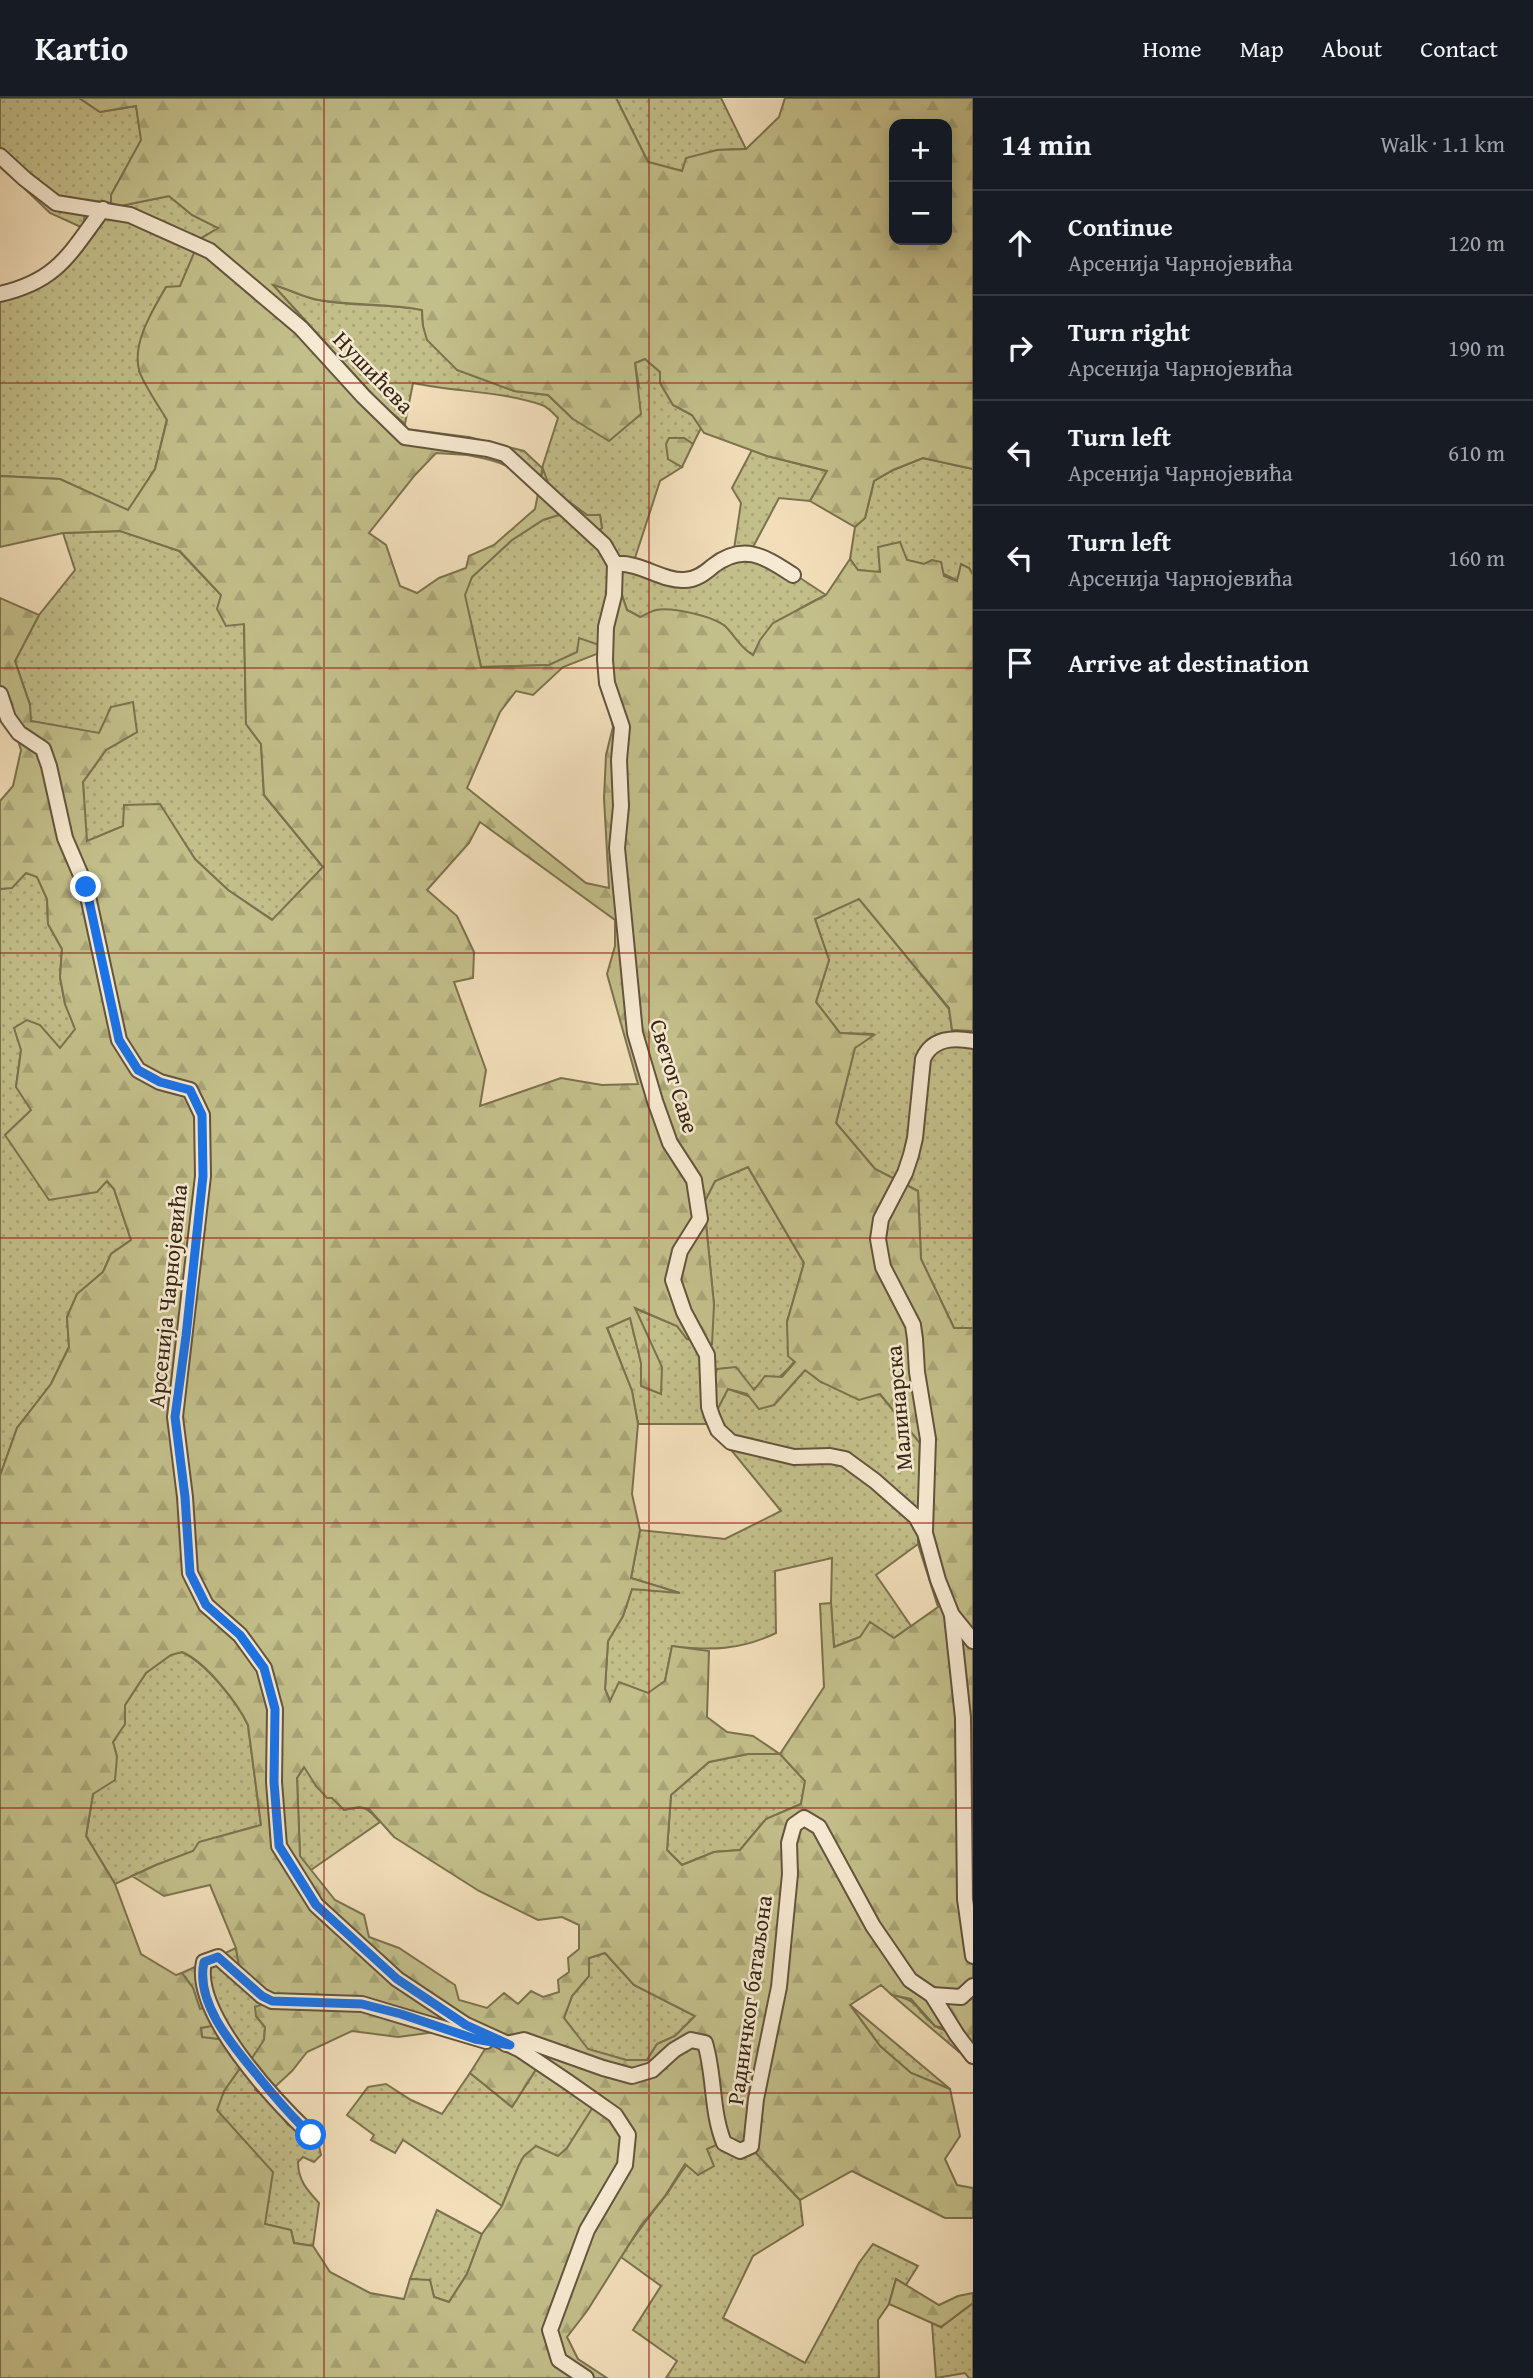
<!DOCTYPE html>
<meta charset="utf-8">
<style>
body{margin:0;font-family:"Gentium Book Plus",serif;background:#242831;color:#f1f3f6}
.controls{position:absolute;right:21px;top:21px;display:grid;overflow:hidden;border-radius:14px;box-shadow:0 4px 18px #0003}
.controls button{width:63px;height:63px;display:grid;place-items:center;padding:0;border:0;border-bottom:2px solid #363941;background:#171b24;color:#f1f3f6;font:35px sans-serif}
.stop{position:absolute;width:21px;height:21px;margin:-16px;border:5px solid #1a73e8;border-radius:50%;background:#fff}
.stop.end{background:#1a73e8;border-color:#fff;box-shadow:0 2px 7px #0008}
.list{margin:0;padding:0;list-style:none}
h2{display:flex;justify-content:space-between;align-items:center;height:91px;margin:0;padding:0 28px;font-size:30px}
h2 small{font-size:23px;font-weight:400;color:#9ea1a6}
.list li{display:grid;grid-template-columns:46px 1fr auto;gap:21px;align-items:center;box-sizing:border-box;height:105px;padding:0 28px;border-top:2px solid #363941}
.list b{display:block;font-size:26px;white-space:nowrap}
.list p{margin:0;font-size:23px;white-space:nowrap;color:#9ea1a6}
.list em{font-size:23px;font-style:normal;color:#9ea1a6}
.icon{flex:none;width:38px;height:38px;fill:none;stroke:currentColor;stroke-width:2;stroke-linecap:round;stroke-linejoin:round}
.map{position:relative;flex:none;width:973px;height:2280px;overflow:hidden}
header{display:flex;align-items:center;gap:42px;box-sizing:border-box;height:98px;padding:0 35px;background:#171b24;border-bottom:2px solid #363941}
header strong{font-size:33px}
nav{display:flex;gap:38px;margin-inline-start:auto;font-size:24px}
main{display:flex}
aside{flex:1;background:#171b24}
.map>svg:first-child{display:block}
</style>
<header>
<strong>Kartio</strong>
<nav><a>Home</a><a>Map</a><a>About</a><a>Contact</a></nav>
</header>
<main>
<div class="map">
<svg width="973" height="2280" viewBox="0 0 973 2280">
<defs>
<pattern id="grass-dots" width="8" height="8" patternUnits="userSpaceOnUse" patternTransform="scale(1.75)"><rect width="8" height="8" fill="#c3bf8a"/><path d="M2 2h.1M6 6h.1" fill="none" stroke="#a8a476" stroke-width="1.8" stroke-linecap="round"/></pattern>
<pattern id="forest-firs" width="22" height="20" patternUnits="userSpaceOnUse" patternTransform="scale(1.75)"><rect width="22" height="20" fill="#c3bf8a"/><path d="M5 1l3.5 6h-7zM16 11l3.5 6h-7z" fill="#a8a476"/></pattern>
</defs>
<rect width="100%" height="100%" fill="#f2dfba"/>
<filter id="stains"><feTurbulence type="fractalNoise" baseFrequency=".00286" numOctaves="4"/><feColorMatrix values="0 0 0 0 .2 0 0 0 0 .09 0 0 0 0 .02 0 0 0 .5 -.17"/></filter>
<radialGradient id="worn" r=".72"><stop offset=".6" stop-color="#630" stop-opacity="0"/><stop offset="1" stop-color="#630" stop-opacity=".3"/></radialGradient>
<g fill="url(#grass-dots)" stroke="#7c724f" stroke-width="2">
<path d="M0,0h79l21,14 36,-6 6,34 -31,55v8l-48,-6 22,16 -2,15 -33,-15 -50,-48z"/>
<path d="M616,0h105l25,51 -29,1 -35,21 -34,-9z"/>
<path d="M169,98l23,19 27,13 -19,11 -80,-33z"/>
<path d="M105,115l20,6 71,31 -16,37h-14l-15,27 -12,57 28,48 -12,50 -27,42 -68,-32 -60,-3v-178l39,-12z"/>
<path d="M272,186c15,5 31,13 47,16 34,7 69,3 103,10l1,16 34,44 57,21 34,4 25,24 66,-32 -4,-24 10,-4 15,13v11l13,22 19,10 9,13 -8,16 -9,-6 -16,21 14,8 -22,14 -26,80 45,15 21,-4 34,-23 7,-46 -9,-15 20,-38 15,6 60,15 -17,30 -31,-3 -26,49 73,48c-27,13 -60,31 -72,60l-12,-6 -18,-24 -84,-8 -13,-7 -13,-39 -15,74 -50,20 -68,2 -17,-72 8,-18 40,-37 31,-20 19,-6 25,24 15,-10 -2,-13h-13l-37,-27 -8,-18 -4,25c-27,-32 -32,-32 -71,-40l2,-18 55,14 18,17 16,-50c-5,-5 -10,-11 -16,-13 -41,-14 -87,-13 -129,-22l-8,41 -24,-20z"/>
<path d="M923,360l50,11v106l-4,-7 -11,13 -34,-17 -17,-4 -27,13 -22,-3 -8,-11 5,-32 10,-9 9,-37 19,-11z"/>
<path d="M121,433l58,20 42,44 23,28 2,101 15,20 3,51 59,72 -50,53 -45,-30 -33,-31 -36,-55 -35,22 -38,16 -3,-60 23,-32 31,-18 -26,-25 -11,27 -70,-13v-16l-15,-44 24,-46 36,-45 -12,-37z"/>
<path d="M26,775l11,3 10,23 1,25 14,25 -2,28 5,27 11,25 -16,20 -39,1 -5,37 98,102 17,51 -20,14 -8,18 -26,22 -10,23 2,30 -18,37 -34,44 -17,48v-587l12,-2z"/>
<path d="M859,800l90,111 3,21 21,1v297h-19l-33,-69 -3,-68 -43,-22 -39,-46 19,-76 17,-13 -32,-1 -24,-31 13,-42 -14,-41z"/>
<path d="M748,1069l56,96 -17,59 8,39c-21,26 -35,30 -67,28l46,16 31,-35 16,12 58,11 41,50 -2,101 -42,31 35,51 -17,12 -34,-1 -26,10 -3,-44 1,-45 -57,13 1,62c-35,17 -66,18 -104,13l-7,35 -17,13 -38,7 -5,-12 3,-48 15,-25 9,-27 44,3 -45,-14 9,-48 85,9 56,-28 -71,-87h-72l-6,-33 -25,-64 23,-10 11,46v22l20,3 -27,-80 43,18 10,13 27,-34 -10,-102 11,-22z"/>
<path d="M182,1554c24,11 55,50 66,73l13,100 -61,17 -6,9 -38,14 -41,19 -29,-48 7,-42 24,-37 -4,-15 12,-18v-19l21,-32 25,-19z"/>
<path d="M748,1656h32l25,27 -4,23 -35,15 -26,31 -26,2 -32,13 -15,-15 4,-55 38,-33z"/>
<path d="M305,1668l11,20 16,12 12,12c20,-5 23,-3 36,12l-69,48 -11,-14 -3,-78z"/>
<path d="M236,1850l3,19 27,36 -10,13 9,11 -1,14 -14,21 -48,-25 -1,-9 14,-3 -15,-15 -7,-22 -11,-15z"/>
<path d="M605,1855l29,32 61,31 -20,20 -18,8 -10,16h-21l-39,-11 -23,-31 8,-22 17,-20v-18z"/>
<path d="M892,1897c30,6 21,13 41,29 14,12 20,0 25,27z"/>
<path d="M850,1907l100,84 -39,-16 -31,-27z"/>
<path d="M542,1962l57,39 -32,49 -9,9 -39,8 -17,41 -99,-66 -8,13 -24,-13 3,-5 -27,-20 21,-28 18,-3 25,16 31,14 28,-41 42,34z"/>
<path d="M243,1966l45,61 12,5 8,10 11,6 2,9 -7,7 -11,-5 -5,5c0,18 9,28 21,41l-6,43 -19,-3 -3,-13 -26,-6 -48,-114 7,-19z"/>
<path d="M716,2047l39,7 45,48 3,25 -50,31 -30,62 82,45 54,-100 14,-19 45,22 -12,19 -10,-6 -7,25 -11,16 1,58h-213l11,-17 -44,-31 28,-44 -40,-29c13,-21 27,-39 42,-58 18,-23 22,-43 53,-54z"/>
<path d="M437,2112l45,24 -15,40 -18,28 -15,-5 -4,-16 -20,-2z"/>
<path d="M973,2205v75h-4l-4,-5 -29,5 -4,-55 9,4z"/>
</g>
<g fill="url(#forest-firs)" stroke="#7c724f" stroke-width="2" fill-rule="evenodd">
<path d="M79,0h537l32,64 34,9 4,-13 31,-8 29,-1 33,-32 6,-19h188v371l-50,-11 -30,12 -19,11 -9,37 -10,9 -45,-26 17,-30 -60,-15 -63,-23 -12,-18 -19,-10 -13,-22v-11l-15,-13 -10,4 6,51 -32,27 -36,-22 -25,-24 -34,-4 -57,-21 -30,-30 -4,-14 -1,-16c-34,-7 -69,-4 -103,-10 -16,-2 -31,-12 -46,-15l108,119 24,20 1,5 63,8 -2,18 -31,-2 -21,22 -46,58 17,12 14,41 17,7 22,-15 27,-10 3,-12 25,-11 41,-36 8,-40 7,19 37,27h13l2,13 -15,10 -25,-24 -19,6 -31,20 -40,37 -7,18 16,72 68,-2 28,-13 2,-14 20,7 14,-76 14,41 13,7c5,-2 11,-6 16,-7 16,-3 58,6 70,17 10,10 14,21 27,28l7,-15 13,-17 53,-28 24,-36 8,11 22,2 -2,-25 22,-5 7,18 17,4 8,-4 9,2 3,14 13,5 4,-17 8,4 4,7v456l-21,-1 -3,-22 -90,-109 -44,20 14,41 -13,42 24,31 34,2 -19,13 -19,75 39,46 43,22 3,68 33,69h19v729l-15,-6 -2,-13 -10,-9 -11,-3 -24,-27 -19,-4 -11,-10 -31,20 30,41 31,27 39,16 10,47 -15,23 12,26 16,3v30h-28l-93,-47 -52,29 -45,-48 -39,-7 -9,4 7,17 -16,9 -13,-11 -20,32 -25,31 -53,84 -20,26 11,22 29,19h-607v-902l17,-48 34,-44 18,-37 -2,-30 10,-23 26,-22 8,-18 20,-14 -17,-51 -7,-8 -10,11 -48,8 -44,-65 26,-25 -15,-23 5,-37 -7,-22 13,-8 13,5 20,23 15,-19 -10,-25 -5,-27 2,-28 -14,-25 -1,-25 -10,-22 -11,-4 -14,15 -12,1v-88l13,-15 8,-36 -21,-63v-89l39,17 -24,46 15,44 1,16 68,12 12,-26 22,-5 4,30 -31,18 -23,32 4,59 36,-15 1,-21 36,-1 35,55 33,31 44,30 51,-53 -59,-72 -3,-51 -15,-20 -2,-100 -18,2 -9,-17 4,-14 -41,-44 -60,-20 -57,2 -63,14v-71l60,3 68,31 27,-41 12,-49c-7,-12 -25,-38 -28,-50 -7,-28 14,-60 27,-83l14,-1 20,-47 18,-11 -26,-13 -23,-19 -49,10 -9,-3v-8l30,-55 -5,-34 -36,6zM894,26h53v116h-53zM599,555l14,74 -7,28 -2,43 5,90 -23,-5 -119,-95 33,-76 16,-21 17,4 30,-28zM480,724l135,98v26l-8,28 31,110 -36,1 -41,-7 -81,28 6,-36 -32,-88 19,-4 1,-26 -17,-36 -30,-26 42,-47zM748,1069l56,96 -17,59 1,34 7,6 -13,15 -17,-1 -11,14 -18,-23 -19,2 -13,43 6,12 18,-35 19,5 12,15 15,-4 31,-35 16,12 38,18 21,-6 40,49 -2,101 20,63 -44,31 -24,-16 -10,15 -26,10 -3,-44 -11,1 4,83 -44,67 -27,-18 -26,-4 -20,-15 2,-66 -37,-5 -7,35 -17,12 -29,-11 -9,19 -5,-12 3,-48 15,-25 9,-27 48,4 -49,-15 9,-48 -8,-36 6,-70 -6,-33 -25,-63 23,-10 11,45v23l20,8 1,-27 -27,-59 42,18 10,13 25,5 2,-39 -10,-102 11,-22zM182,1554c24,10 55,50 66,73l13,100 -62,17 -6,9 -37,14 -24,11 32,20 46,-11 26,63 3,19 26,37 -10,3 1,9 9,11 -1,13 -14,21 -24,-21 -24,-3 -1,-9 15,-3 -7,-19 -9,3 -7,-21 -11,-15 -6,2 -35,-21 -26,-70 -29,-48 7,-42 22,-14 2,-23 -4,-15 12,-18v-19l21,-32 25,-18zM748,1656h32l25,27 -4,23 -35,15 -26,31 -26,2 -32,13 -15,-15 4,-55 38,-33zM304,1669l12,19 11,12h5l12,12 15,-3 10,2 25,28 85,54 59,29 24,-3 17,8v24l-11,9 1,14 -11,8 1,12 -16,5 -12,-6 -13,13 -14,-11 -17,15 -28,-8 -4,-15 -56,-37 -30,-11 -5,-22 -29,-15 -35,-44 -3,-78zM605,1855l29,32 61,31 -20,20 -18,8 -10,16h-21l-38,-11 -24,-31 8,-22 17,-20v-18zM352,1933l46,6 45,-6 52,2 -25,40 42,34 30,-47 56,39 -31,49 -9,8 -22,-10 -12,10 -5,9 -17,41 -20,28 -15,40 -18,28 -15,-5 -4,-17 -20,-1 -6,20 -34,-6 -40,-21 -17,-26 -19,-3 -3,-13 -26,-6 8,-52 -56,-62 7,-19 19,-27 14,17 -2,9 10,6 27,-25 15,-19z"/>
<path d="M669,340h15l9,6 -11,23 -14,-8 -2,-15z"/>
<path d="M896,2181l43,26 19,-9 15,-3v10l-32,24 -52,-23z"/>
</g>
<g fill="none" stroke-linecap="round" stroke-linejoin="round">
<defs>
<g id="minor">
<path d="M0,58l25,23 31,24 74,12 80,36 91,77 62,68 42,41 83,12 17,5 99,91 11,19c26,-2 46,17 69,16 12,0 21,-7 29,-14 31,-24 52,-9 80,9"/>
<path d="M0,196c58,-13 70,-41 103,-85"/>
<path d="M615,466l-1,31 -8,32 -1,33 2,23 15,44 -3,33 2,46 -4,42 18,185 20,68 15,42 24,37 6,39 -20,32 -7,29 11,32 23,43 2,52 3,9 6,14 13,12 63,15 36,-1 15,3 30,22 41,36 9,16 13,47 14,35 21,26"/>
<path d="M0,596l8,24 11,15 24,16 6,17 16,72 21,49 33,153 19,30 22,12 30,8 12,25 1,61 -28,241 10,80 5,76 16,32 34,30 24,33 11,41 -1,73 5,64 37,59 81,74 69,46 53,24 49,33 47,33 13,20 -3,30 -38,65 -37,100 9,30 27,18"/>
<path d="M925,1433l3,-92 -11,-67 -2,-33 -2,-14 -30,-58 -5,-28 3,-20 24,-46 6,-18 4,-17 8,-79c9,-21 30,-22 50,-18"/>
<path d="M952,1518l11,102 2,181 8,57"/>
<path d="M932,1897l29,2 12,-11"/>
<path d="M506,1946l18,-4 79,28 29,8 20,-6 22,-20 17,-10 14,3c10,33 6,68 19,100l16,8 11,-5 5,-47 23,-112 11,-113 -1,-31 5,-18 10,-7 15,9 54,99 37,54 22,15 25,40 16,21"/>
<path d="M311,2037c-35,-33 -119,-122 -107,-173l14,-5 44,39 10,5 90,3 124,37"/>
</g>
</defs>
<use href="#minor" stroke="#65543e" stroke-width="18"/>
<use href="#minor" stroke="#f7ead2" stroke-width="14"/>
</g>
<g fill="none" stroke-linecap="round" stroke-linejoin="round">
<path stroke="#1a73e8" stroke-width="9" d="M86,789l33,153 19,30 22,12 30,8 12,25 1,61 -17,160 -11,81 10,80 5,76 16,32 34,30 24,33 11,41 -1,73 5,64 37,59 81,74 69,46 44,20 -35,-6 -74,-25 -39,-10 -90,-3 -10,-5 -44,-39 -14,5c-9,41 29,84 53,113 17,21 35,42 54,60"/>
</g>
<path fill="none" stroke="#8f2418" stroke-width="2" stroke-opacity="0.55" d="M324,0v2280M649,0v2280M0,285h973M0,570h973M0,855h973M0,1140h973M0,1425h973M0,1710h973M0,1995h973"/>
<g text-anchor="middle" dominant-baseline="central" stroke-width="5" stroke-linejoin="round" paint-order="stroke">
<g font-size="23" fill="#362514" stroke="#f7ead2">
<text transform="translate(374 274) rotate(46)">Нушићева</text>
<text transform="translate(675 978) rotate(73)">Светог Саве</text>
<text transform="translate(167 1198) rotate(-84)">Арсенија Чарнојевића</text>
<text transform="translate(898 1310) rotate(-95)">Малинарска</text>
<text transform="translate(749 1902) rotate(-82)">Радничког батаљона</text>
</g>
</g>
<rect width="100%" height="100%" filter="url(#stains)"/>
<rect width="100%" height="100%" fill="url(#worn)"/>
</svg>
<div class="controls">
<button>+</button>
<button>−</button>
</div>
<div class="stop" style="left:311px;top:2037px"></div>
<div class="stop end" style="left:86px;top:789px"></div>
</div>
<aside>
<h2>14 min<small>Walk · 1.1 km</small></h2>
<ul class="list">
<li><svg class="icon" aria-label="ahead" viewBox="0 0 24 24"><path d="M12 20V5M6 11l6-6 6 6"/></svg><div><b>Continue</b><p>Арсенија Чарнојевића</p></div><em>120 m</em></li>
<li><svg class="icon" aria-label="right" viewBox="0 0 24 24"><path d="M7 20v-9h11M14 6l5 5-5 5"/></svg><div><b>Turn right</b><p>Арсенија Чарнојевића</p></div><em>190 m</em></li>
<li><svg class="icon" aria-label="left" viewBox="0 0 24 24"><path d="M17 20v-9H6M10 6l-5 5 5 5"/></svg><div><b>Turn left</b><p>Арсенија Чарнојевића</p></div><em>610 m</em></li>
<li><svg class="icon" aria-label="left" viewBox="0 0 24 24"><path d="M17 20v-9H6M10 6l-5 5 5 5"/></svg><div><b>Turn left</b><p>Арсенија Чарнојевића</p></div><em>160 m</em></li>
<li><svg class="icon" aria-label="arrive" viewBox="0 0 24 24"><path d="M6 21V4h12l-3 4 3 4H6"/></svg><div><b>Arrive at destination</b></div></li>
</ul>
</aside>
</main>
